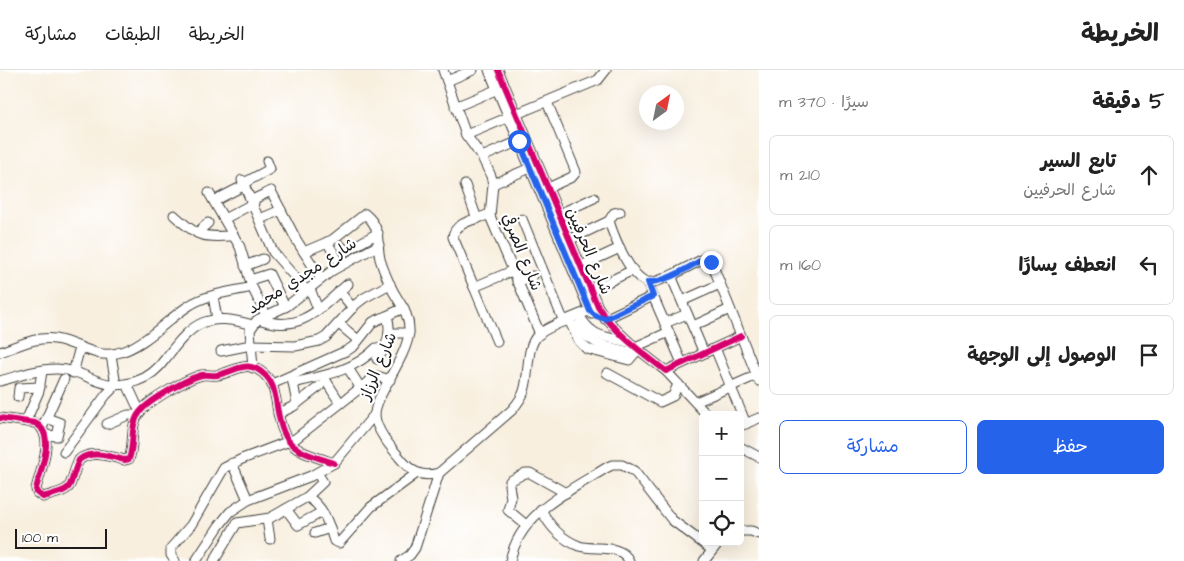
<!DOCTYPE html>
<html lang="ar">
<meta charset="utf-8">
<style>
body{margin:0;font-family:"Architects Daughter","Playpen Sans Arabic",sans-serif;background:#f6f6f6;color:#222;direction:rtl}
.controls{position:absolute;right:15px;bottom:15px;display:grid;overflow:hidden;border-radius:8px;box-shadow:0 5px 20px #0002}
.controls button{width:45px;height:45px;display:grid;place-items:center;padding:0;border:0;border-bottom:1px solid #e0e0e0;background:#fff;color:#222;font:25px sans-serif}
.compass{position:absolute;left:639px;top:15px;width:45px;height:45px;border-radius:50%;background:#fff;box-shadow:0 5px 20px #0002;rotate:33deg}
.scale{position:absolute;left:15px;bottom:12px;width:92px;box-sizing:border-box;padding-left:5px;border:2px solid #1c1c1c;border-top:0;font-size:14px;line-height:18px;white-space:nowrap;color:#1c1c1c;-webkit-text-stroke:4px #fff;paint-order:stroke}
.stop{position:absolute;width:15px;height:15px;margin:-11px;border:4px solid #2563eb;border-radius:50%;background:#fff}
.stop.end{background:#2563eb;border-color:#fff;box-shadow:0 1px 5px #0008}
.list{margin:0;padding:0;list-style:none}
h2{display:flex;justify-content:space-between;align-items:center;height:65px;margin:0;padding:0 20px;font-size:21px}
h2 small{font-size:16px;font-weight:400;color:#767676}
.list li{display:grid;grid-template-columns:32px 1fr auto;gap:15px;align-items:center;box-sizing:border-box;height:80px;margin:0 10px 10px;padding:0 10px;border:1px solid #e0e0e0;border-radius:8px}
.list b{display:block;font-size:19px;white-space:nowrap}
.list p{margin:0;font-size:16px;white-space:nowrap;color:#767676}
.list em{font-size:16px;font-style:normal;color:#767676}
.actions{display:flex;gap:10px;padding:15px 20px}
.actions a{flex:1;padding:11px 0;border:1px solid #2563eb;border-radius:8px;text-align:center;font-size:18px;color:#2563eb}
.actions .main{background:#2563eb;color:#fff}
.icon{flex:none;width:28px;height:28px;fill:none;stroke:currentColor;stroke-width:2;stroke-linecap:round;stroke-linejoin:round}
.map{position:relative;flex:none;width:759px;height:491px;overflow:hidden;direction:ltr}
header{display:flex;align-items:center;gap:30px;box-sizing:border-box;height:70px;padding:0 25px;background:#fff;border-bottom:1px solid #e0e0e0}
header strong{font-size:24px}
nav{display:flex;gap:28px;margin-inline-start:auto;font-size:18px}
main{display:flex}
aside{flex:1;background:#fff}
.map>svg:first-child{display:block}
</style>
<header>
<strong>الخريطة</strong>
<nav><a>الخريطة</a><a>الطبقات</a><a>مشاركة</a></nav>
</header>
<main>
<aside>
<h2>5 دقيقة<small>سيرًا · 370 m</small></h2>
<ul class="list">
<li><svg class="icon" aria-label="ahead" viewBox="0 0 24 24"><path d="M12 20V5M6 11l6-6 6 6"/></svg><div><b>تابع السير</b><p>شارع الحرفيين</p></div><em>210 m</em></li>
<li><svg class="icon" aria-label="left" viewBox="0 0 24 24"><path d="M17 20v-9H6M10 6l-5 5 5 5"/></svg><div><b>انعطف يسارًا</b></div><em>160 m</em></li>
<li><svg class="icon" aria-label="arrive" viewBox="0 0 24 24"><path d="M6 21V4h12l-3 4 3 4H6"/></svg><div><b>الوصول إلى الوجهة</b></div></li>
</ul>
<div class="actions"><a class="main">حفظ</a><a>مشاركة</a></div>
</aside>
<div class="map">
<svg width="759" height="491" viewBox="0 0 759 491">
<rect width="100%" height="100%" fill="#fff"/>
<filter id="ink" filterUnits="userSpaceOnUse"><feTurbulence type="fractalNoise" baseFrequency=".02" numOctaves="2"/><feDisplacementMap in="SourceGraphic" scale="10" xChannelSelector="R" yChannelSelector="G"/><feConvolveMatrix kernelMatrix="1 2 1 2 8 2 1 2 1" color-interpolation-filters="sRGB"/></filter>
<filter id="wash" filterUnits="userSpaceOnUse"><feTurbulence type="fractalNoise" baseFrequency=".0096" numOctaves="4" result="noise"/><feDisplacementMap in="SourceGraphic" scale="20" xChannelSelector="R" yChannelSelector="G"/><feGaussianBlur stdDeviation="1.12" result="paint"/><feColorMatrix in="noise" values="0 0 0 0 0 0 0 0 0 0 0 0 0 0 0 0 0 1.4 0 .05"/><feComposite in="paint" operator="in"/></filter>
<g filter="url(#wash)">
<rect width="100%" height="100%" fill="#f8efdf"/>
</g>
<g filter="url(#ink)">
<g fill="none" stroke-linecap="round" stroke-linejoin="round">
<defs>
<g id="minor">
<path d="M443,0l23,65 16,22 9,19 2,8 -3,32 50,118"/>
<path d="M489,0l101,241 2,3"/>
<path d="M498,0l100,237c17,26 43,45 68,64l75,-35"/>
<path d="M447,11l26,-11"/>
<path d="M547,32l29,70 -4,5 -24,11"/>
<path d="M455,37l43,-18"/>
<path d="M466,65l132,-55 8,-10"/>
<path d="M482,87l37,-16"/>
<path d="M242,110l31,72 34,39"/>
<path d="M244,113l26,-14 -3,-8"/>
<path d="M493,114l37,-16"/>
<path d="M465,115l12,34"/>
<path d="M209,123l31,54 12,40 14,28"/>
<path d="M252,130l19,-9 26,50 24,38"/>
<path d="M214,131l31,-16"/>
<path d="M620,142l-6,1 -5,8c5,16 21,56 38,61 8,2 20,-5 27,-8"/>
<path d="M490,144c-12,5 -36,8 -37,23l21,50 38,-16"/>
<path d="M559,144l35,-16"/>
<path d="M174,145c25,23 27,22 60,21"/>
<path d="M224,149l30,-16"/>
<path d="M260,149l21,-9"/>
<path d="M522,149l42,103"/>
<path d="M197,163l11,-10"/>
<path d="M569,170l40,-19"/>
<path d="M327,172l14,23"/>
<path d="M340,175l6,6 32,-18"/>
<path d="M304,182l28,-12 33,-26c17,14 11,26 15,45 3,10 8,22 13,32 8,14 17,24 16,41 -2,26 -36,66 -34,84 2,16 16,31 25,42 11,14 22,20 39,15"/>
<path d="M245,196l18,-7"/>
<path d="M581,196l39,-18"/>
<path d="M250,210l19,-6 16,33"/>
<path d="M517,212l16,-6"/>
<path d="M647,212l35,81"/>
<path d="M474,217l23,55"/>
<path d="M310,219l8,20"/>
<path d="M591,220l42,-20"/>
<path d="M339,221l14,17"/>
<path d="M213,226l4,23"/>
<path d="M682,231l38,-17"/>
<path d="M579,245c13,23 25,21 49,27"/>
<path d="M259,249c41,15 60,-10 89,-35"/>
<path d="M605,249l48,-23"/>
<path d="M569,250l10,21 8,8 42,11 6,-7v-6l34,-15"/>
<path d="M665,253l22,-9"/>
<path d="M339,254l19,16"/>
<path d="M578,255c9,21 37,23 57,28"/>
<path d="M693,256l37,-17"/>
<path d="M389,263h20"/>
<path d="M715,278l31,76"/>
<path d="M221,281l30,-6 44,1 24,-5 7,-4 29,-32 9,-7 26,-14"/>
<path d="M0,282c18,-6 36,-16 55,-13 21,3 40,20 62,14 27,-6 50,-34 73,-48 17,-11 42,-13 62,-18"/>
<path d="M704,283l-32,-75 4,-5 33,-17 50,125"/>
<path d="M377,289c11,-13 15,-27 10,-43"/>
<path d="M253,298l-3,-38 7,-10 30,-14 46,-36 46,-25"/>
<path d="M348,298l12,19"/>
<path d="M666,301l41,44"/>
<path d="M73,303l7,-26"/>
<path d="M607,303l53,29 13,-6 5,-12"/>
<path d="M323,306l17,27"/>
<path d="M292,307l5,27"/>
<path d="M0,311c18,-5 37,-12 56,-12 32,0 44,25 81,12 12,-4 22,-13 29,-23 28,-37 41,-46 87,-33"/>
<path d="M293,313c30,-7 61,-12 83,-35"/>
<path d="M127,314l13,28"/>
<path d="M272,314l76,-34 6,-4 19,-24 31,-14"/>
<path d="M18,327l1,-9 21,-1"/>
<path d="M696,332l61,-27"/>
<path d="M278,344l16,-8 26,-20"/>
<path d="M0,348l35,5c22,11 5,48 1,66l1,4 6,4c36,-9 23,-9 36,-37 13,-11 32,-3 46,0l4,-1c6,-15 0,-34 11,-47 8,-11 48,-34 62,-37 5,-1 10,1 15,0 19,-3 30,-18 49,1 7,7 8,15 10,24 7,48 15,49 58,63"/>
<path d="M26,351l13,-30 3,-20"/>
<path d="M107,354l21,-9h10"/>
<path d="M740,356l19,-8"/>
<path d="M42,358l22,-49"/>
<path d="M45,365l12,1 3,-13 -13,-5"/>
<path d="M740,377l19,10"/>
<path d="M64,382l42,-57 10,-10 -5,-30"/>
<path d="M232,393l16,37"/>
<path d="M307,427l16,-15 -6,-9"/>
<path d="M286,439l12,16 24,-13"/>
<path d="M541,439c8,17 20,30 38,37 16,5 42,-3 50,15"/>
<path d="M267,449l3,20"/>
<path d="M526,455l-18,-15 3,-12 -2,-13 1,-4 15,-8h5l36,20"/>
<path d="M740,461h11l8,3"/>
<path d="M315,463l15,-5"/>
<path d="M175,491l-4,-6v-7l20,-23 33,-57 18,-9 53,-20 78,-61 4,-2 13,4"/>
<path d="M196,491l23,-35 11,-14 18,-12 63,-24 23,-13 41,-49"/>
<path d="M214,491l23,-38 33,-5 37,-21c16,8 22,27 27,44l5,2 32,-36 46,-34"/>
<path d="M401,491l9,-6 5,-7 24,-75 73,-63c5,-6 10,-12 12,-19 6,-17 1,-43 14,-56 9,-9 47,-22 60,-28"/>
<path d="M510,491c10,-49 58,-69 96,-93l6,-3h10l12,6 38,49 40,30"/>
<path d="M704,491l15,-19"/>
</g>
</defs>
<use href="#minor" stroke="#3d3c39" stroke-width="11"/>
<use href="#minor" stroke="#fff" stroke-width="9"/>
<defs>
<g id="cycleway">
<path d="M498,0l100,237c17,26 43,45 68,64l75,-35"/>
<path d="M0,348l35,5c22,11 5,48 1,66l1,4 6,4c36,-9 23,-9 36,-37 13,-11 32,-3 46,0l4,-1c6,-15 0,-34 11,-47 8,-11 48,-34 62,-37 5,-1 10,1 15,0 19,-3 30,-18 49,1 7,7 8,15 10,24 7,48 15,49 58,63"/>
</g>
</defs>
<use href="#cycleway" stroke="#fff" stroke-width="9"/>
<use href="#cycleway" stroke="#d6006c" stroke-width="6"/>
</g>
</g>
<g fill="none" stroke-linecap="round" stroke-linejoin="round" filter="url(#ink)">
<path stroke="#2563eb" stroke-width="6" d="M519,71l71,170 6,5 9,3 48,-23 -5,-14c21,0 43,-17 61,-26l2,6"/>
</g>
<g text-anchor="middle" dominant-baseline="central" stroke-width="4.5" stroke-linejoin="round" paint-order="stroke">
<g font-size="16" fill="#1c1c1c" stroke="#fff">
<text transform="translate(589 181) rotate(67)">شارع الحرفيين</text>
<text transform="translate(522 182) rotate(68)">شارع الصرفي</text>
<text transform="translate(302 206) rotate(-33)">شارع مجدي محمد</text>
<text transform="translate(378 296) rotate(-67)">شارع الرزاز</text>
</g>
</g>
</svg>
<div class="controls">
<button>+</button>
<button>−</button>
<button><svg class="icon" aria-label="locate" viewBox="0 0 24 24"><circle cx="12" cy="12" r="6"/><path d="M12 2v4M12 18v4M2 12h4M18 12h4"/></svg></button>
</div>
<svg class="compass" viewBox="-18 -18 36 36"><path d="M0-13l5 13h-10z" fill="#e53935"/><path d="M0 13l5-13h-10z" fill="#767676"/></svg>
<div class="scale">100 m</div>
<div class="stop" style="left:519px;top:71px"></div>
<div class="stop end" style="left:711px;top:192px"></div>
</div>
</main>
